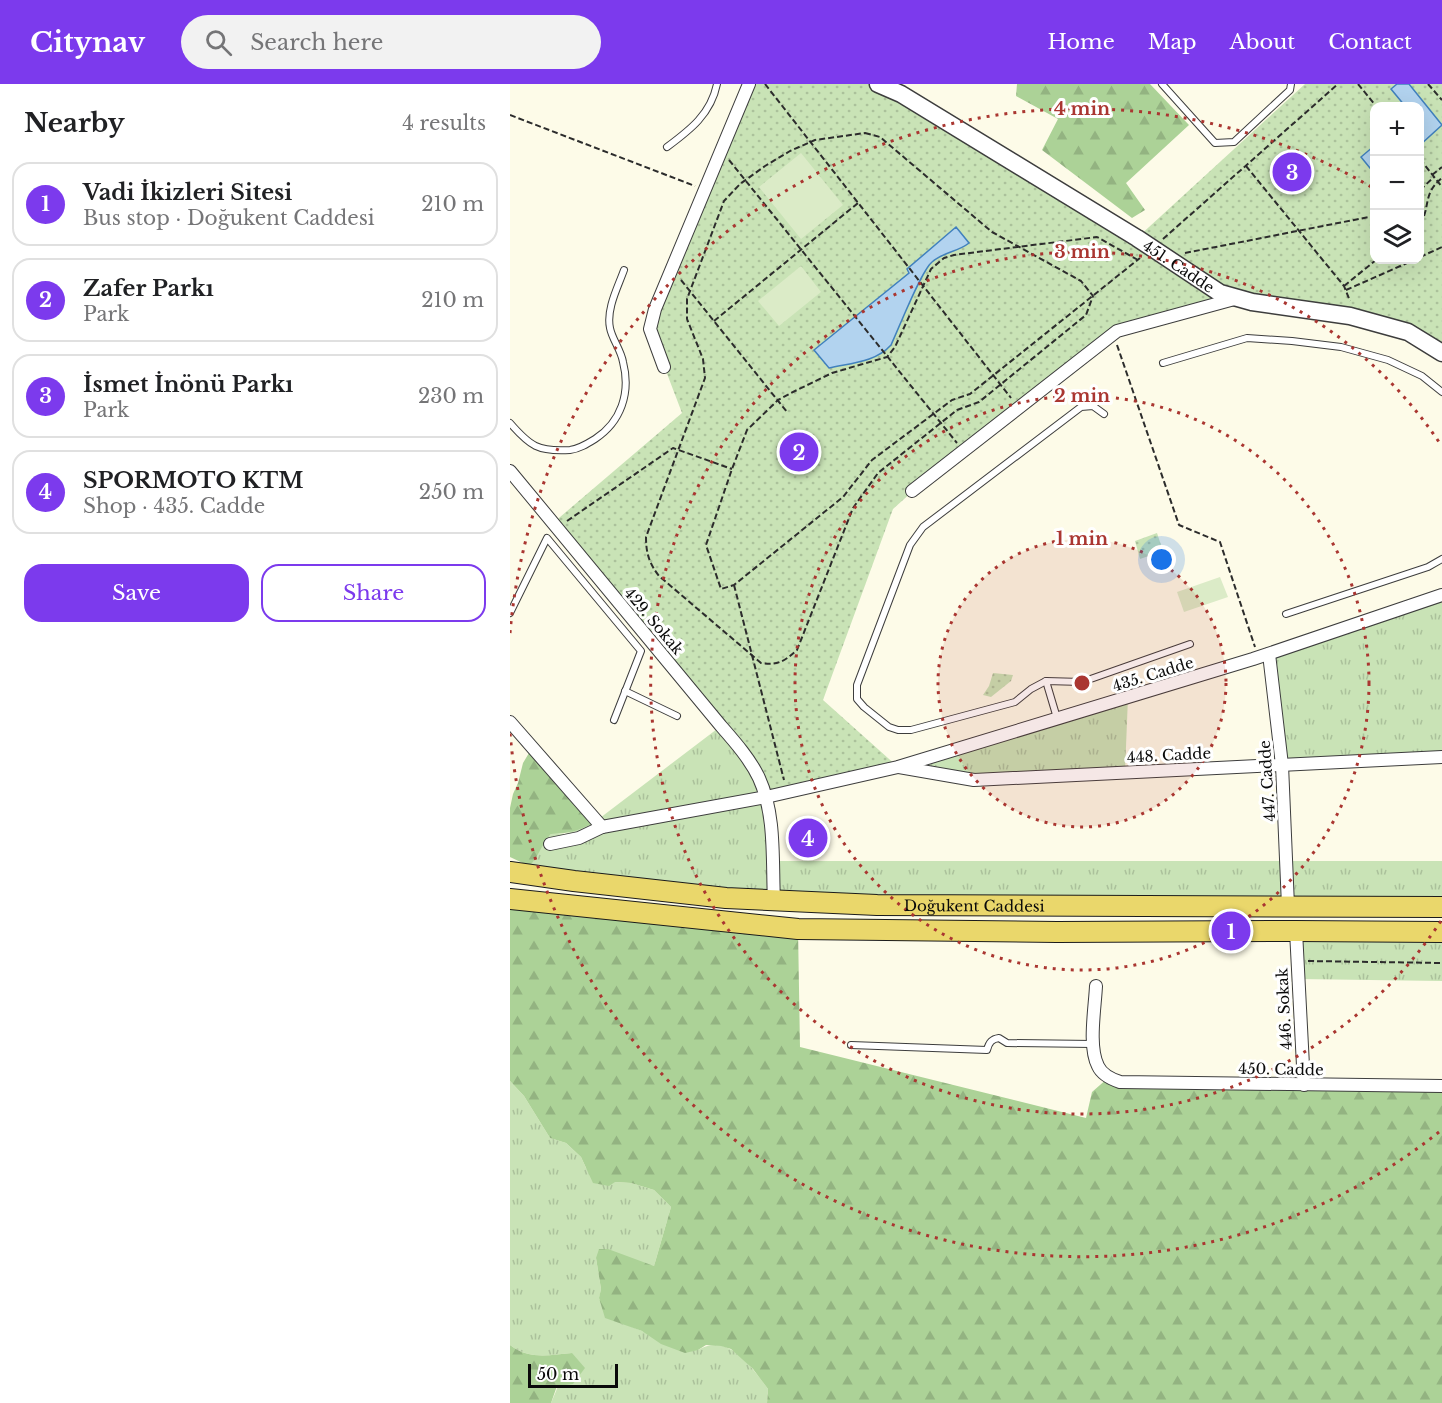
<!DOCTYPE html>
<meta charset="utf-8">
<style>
body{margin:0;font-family:"Libre Baskerville",serif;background:#f2f2f2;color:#202124}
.controls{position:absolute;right:18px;top:18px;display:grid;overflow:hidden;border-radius:12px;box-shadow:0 6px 24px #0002}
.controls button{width:54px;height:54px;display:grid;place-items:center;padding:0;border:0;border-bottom:2px solid #e0e0e0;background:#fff;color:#202124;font:30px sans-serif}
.scale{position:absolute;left:18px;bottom:15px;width:90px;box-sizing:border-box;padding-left:6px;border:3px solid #0a0a0a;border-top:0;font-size:16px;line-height:21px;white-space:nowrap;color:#0a0a0a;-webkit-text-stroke:4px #fff;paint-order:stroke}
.you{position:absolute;left:652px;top:476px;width:21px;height:21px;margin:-15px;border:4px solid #fff;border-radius:50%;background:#1a73e8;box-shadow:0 0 0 9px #1a73e833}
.badge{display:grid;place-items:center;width:39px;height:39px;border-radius:50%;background:#7c3aed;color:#fff;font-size:20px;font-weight:700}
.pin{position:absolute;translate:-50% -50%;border:3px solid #fff;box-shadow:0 2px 6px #0006}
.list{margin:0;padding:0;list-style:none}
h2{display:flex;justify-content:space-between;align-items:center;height:78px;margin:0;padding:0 24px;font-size:26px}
h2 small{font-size:20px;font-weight:400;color:#757577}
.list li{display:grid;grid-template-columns:39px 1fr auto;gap:18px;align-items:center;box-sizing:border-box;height:84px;margin:0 12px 12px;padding:0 12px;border:2px solid #e0e0e0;border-radius:18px}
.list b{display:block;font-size:22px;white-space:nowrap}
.list p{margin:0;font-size:20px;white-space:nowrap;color:#757577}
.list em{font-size:20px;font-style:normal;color:#757577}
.actions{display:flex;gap:12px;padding:18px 24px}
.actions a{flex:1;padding:14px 0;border:2px solid #7c3aed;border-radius:18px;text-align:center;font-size:21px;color:#7c3aed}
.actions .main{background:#7c3aed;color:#fff}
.icon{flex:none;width:33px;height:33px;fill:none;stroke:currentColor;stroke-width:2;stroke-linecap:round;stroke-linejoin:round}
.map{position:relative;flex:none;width:932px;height:1319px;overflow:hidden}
header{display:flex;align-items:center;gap:36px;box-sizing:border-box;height:84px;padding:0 30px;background:#7c3aed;color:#fff}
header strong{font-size:28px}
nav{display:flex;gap:33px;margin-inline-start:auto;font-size:21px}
.search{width:420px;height:54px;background:#f2f2f2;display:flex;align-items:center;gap:15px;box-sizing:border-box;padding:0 21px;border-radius:33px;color:#757577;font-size:22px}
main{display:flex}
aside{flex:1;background:#fff}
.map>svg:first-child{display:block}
</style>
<header>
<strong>Citynav</strong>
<div class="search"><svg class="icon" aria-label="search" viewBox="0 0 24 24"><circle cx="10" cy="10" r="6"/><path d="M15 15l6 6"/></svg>Search here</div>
<nav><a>Home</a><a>Map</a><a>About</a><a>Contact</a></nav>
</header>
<main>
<aside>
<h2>Nearby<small>4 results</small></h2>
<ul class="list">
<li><span class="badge">1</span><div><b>Vadi İkizleri Sitesi</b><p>Bus stop · Doğukent Caddesi</p></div><em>210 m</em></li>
<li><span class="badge">2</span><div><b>Zafer Parkı</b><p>Park</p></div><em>210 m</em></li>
<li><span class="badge">3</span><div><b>İsmet İnönü Parkı</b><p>Park</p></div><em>230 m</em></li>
<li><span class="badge">4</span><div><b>SPORMOTO KTM</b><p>Shop · 435. Cadde</p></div><em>250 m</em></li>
</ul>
<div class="actions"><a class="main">Save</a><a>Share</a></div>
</aside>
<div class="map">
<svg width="932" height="1319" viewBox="0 0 932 1319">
<defs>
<pattern id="grass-tufts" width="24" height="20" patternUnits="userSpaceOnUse" patternTransform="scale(1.5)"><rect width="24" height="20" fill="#c9e3b6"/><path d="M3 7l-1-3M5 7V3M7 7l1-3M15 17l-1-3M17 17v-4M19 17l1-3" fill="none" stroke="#abc19b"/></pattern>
<pattern id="forest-firs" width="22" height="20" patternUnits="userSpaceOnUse" patternTransform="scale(1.5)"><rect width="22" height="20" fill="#acd297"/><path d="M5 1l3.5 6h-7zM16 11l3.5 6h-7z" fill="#93b381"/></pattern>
<pattern id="park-dots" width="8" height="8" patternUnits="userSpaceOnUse" patternTransform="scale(1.5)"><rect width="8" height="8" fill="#c9e3b6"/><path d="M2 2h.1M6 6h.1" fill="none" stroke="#abc19b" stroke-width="1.8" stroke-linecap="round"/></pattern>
</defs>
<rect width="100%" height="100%" fill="#fdfbe8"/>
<g fill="url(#grass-tufts)">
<path d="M932,511v162l-160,8 -13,-111z"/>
<path d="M618,613l-3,75 -151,8 -76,-13z"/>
<path d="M211,642l38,54 13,81h670v45l-668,-5 -245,-35 14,-23 8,-9h14l31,-13z"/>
<path d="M786,847l146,1v49l-145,-2z"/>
<path d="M0,997l14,15 26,42 16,5 15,14 5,11 29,14 16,1 23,7 17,17 -17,59 -58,-8 5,31 -2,10 28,26 20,8 51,17c31,-18 54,18 70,39l-1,14h-216l21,-50c-23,2 -43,7 -62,-8z"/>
</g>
<g fill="url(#forest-firs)">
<path d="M507,0h133l39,41 -63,58 19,27 -13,8 -90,-68 16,-31 -42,-23z"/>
<path d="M22,664l64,73c-14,9 -28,13 -45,13 -10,10 -12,23 -22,32l-19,-9v-49l3,-14 5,-11 5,-20z"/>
<path d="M0,815l288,30 2,118 286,71 6,-26 16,-14 334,8v317h-675l1,-14 -15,-20 -22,-20 -10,-3 -15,-1 -8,5 -13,3 -24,-9 -19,-13 -37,-13 -6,-20 2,-9 -5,-31 3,-9h9l46,17 17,-59 -17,-17 -23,-7 -16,-1 -6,4 -16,-3 -12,-26 -15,-14 -16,-5 -26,-42 -14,-15z"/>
<path d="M0,1261c19,15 39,10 62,8l13,15 -12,16 -16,2 -6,17h-41z"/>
</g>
<g fill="url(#park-dots)" fill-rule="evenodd">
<path d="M239,0h129l259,154 168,-154h137v269l-34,-21 -170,-34 -121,33 -204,160 -20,18 -70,191 75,67 -132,30 -7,-17 -206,-257 129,-110 -32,-84zM864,22h46v154h-46z"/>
<path d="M647,449l6,18 -23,8 -5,-18z"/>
<path d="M483,589l20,2 -2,6 -20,16 -8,-2 6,-9z"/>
</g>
<g fill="#dbebc7">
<path d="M291,69l42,52 -42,34 -42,-52z"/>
<path d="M291,182l20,26 -42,34 -21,-25z"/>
<path d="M710,493l8,20 -44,15 -7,-20z"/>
</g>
<g fill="#b2d3ef" stroke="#4181be" stroke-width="1.5">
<path d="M887,0h12l33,41 -22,20v-39h-15l-14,-17z"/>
<path d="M864,62v27l-13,-16z"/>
<path d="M446,143l13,16c-11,9 -26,9 -37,19 -11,9 -33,66 -41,83 -15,17 -40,18 -62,23l-15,-18 95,-77 -2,-4z"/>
</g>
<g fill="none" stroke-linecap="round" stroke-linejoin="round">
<defs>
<g id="service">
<path d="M652,0l53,59 19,-1 56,-52 1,-6"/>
<path d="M157,63c23,-17 44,-33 50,-63"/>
<path d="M653,279l84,-25 45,3 49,6 47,13 34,16 20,16"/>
<path d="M594,330l-11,-8 -12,1 -158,120 -13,18 -53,140v14l7,8 25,20 9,3h13l104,-28 16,-13 15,-8 36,1 108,-38"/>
<path d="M0,339c20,23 28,29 60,27 9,-1 17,-6 25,-11 26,-17 36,-46 28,-77 -2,-12 -11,-23 -13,-34 -4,-19 8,-41 14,-58"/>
<path d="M0,529l37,-75 94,113 -27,69"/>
<path d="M776,530l142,-47 14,-8"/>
<path d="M536,597l11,37"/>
<path d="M115,607l52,25"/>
<path d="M341,961l136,5c2,-8 5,-11 12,-12l8,5 86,1"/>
</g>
<g id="minor">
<path d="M154,283l-14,-38 5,-20 94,-225"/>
<path d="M0,387l211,255c14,16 29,33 38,52 17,37 13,83 15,123"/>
<path d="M402,407l205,-160 121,-33"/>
<path d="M759,570l13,111 6,141"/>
<path d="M0,638l92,105 164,-30 132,-30 355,-108 189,-64"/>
<path d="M389,683l75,13 468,-23"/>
<path d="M40,760l29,-6 23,-11"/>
<path d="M786,847l8,154"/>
<path d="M586,902c-1,22 -8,61 2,80 4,9 13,13 22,16l322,4"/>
</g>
<g id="tertiary">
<path id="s1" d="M368,0l23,10 236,144 83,55 32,9 98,14 58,16 34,21"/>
</g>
<g id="primary">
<path id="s2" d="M0,788l64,9 152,17 151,7 565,2"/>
<path d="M0,815l288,30 259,3 239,-1 146,1"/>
</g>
</defs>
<use href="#service" stroke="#3d3d3d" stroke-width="8"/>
<use href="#minor" stroke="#3d3d3d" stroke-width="14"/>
<use href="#tertiary" stroke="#3d3d3d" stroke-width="19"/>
<use href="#primary" stroke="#1b1b1b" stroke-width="22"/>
<g stroke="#2c2c2c" stroke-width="2" stroke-dasharray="6 3" stroke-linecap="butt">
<path d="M255,0l246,314"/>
<path d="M848,0l18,22"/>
<path d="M918,0l14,16"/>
<path d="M0,31l185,71"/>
<path d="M355,49l15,4 112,95 89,49 12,15 -7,19 -107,87 -22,8 -79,63 -25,35 -56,142c-12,11 -20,16 -36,13l-102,-87c-10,-13 -13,-23 -13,-39l59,-159 -2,-19 -16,-40v-20l37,-98 16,-17 25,-18 25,-15 25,-11z"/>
<path d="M910,75l22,28"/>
<path d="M219,76l228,283"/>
<path d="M736,82l98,120 6,15"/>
<path d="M922,91l10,-8"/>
<path d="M910,106l14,-13"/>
<path d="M910,140c11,-17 2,-30 22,-46"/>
<path d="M653,155l175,-155"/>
<path d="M675,169l189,-37"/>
<path d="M910,173l22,-10"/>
<path d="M628,176l-41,-23 -143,18 -10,3 -13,11 -36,78 -8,10 -55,16 -37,18 -17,9 -31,30 -15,39 -26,76 15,44 13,-4 109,-88 29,-37 80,-60 18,-6 170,-136"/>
<path d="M171,196l106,132"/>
<path d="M834,202l32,-26"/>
<path d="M836,206l68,-30"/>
<path d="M204,237l144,-118"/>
<path d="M607,261l62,180 41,17 35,105"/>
<path d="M57,437l106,-73 59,21"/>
<path d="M224,501l50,195"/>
<path d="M798,877l134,2"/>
</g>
<use href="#service" stroke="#fff" stroke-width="6"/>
<use href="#minor" stroke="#fff" stroke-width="12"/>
<use href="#tertiary" stroke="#fff" stroke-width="16"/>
<use href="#primary" stroke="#ead76b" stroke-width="20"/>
</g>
<circle cx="572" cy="599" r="144" fill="#aa3631" fill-opacity=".12"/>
<g fill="none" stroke="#aa3631" stroke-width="3" stroke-dasharray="3 6">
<circle cx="572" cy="599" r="144"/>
<circle cx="572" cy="599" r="287"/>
<path d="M931 837A431 431 0 1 1 931 361"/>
<path d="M929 1048A574 574 0 0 1 0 649M0 549A574 574 0 0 1 863 104"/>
</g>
<g text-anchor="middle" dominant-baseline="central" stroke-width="6" stroke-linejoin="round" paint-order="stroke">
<g font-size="15" fill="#0a0a0a" stroke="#fff">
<text stroke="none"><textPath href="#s1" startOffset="352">451. Cadde</textPath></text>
<text transform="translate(144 537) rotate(50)">429. Sokak</text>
<text transform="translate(643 590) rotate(-17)">435. Cadde</text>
<text transform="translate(659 671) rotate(-3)">448. Cadde</text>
<text transform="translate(757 697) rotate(-94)">447. Cadde</text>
<text stroke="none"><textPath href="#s2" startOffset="466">Doğukent Caddesi</textPath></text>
<text transform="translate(774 925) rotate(-93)">446. Sokak</text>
<text transform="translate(771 985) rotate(1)">450. Cadde</text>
</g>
</g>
<circle cx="572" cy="599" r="9" fill="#aa3631" stroke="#fff" stroke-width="3"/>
<g font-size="18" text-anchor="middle" font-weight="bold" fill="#aa3631" stroke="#fff" stroke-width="6" stroke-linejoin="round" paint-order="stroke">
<text x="572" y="31">4 min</text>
<text x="572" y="174">3 min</text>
<text x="572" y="318">2 min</text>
<text x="572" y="461">1 min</text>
</g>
</svg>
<div class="controls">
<button>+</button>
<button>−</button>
<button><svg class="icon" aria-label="layers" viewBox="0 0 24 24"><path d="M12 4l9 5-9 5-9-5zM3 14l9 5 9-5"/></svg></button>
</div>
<div class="scale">50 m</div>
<div class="you"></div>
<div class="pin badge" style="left:721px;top:847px">1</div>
<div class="pin badge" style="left:289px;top:368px">2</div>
<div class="pin badge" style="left:782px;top:88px">3</div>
<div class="pin badge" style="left:298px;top:754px">4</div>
</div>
</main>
